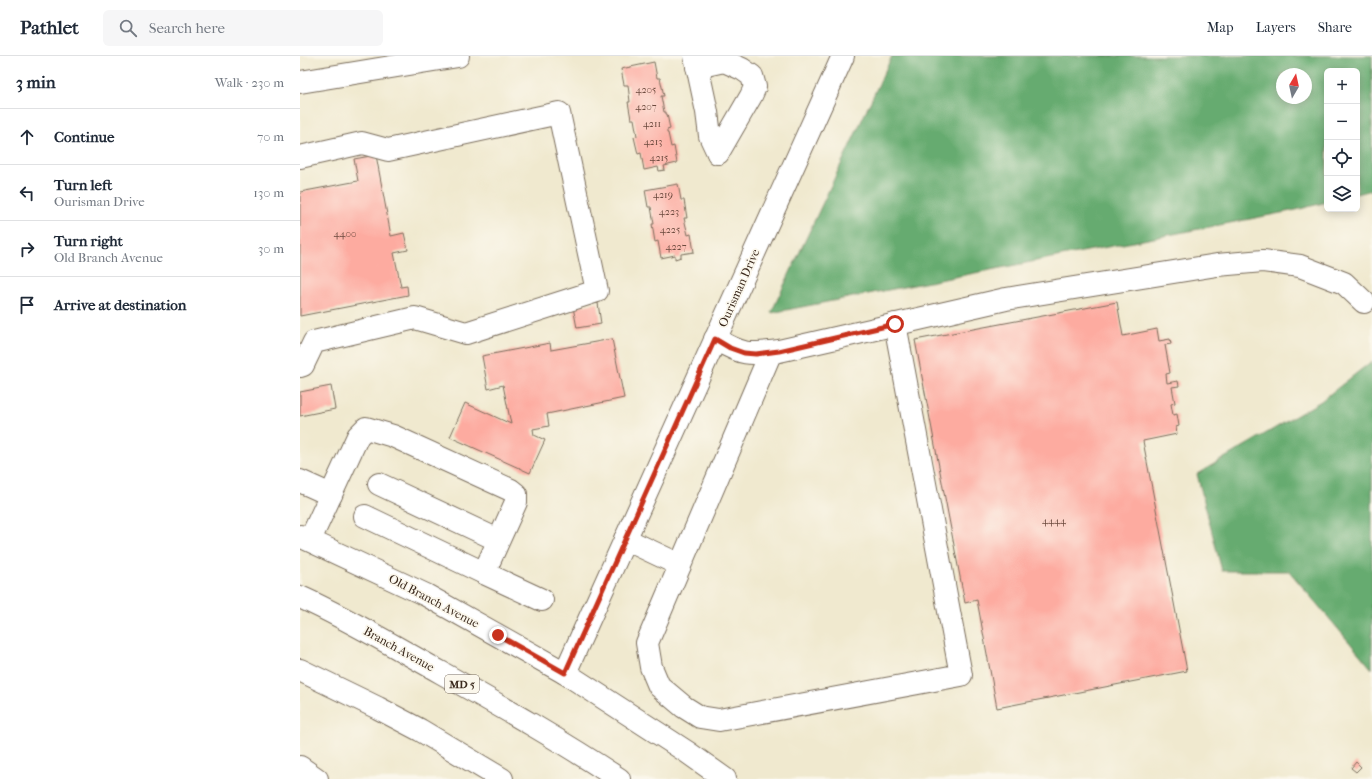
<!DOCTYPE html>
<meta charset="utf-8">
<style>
body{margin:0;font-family:"IM FELL French Canon",serif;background:#f6f6f7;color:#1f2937}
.controls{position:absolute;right:12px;top:12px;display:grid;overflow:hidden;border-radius:6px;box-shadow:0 2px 10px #0003}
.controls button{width:36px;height:36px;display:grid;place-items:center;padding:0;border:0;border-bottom:1px solid #e0e1e3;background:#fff;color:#1f2937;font:20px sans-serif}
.compass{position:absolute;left:976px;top:12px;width:36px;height:36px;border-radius:50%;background:#fff;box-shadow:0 2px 10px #0003;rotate:9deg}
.stop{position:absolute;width:12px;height:12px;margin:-9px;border:3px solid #c8321e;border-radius:50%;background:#fff}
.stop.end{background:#c8321e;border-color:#fff;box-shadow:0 1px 4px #0008}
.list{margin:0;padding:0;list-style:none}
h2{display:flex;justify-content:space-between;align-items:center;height:52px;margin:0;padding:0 16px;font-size:17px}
h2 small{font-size:13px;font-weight:400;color:#747a83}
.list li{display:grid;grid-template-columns:26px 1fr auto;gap:12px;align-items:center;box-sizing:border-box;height:56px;padding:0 16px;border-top:1px solid #e0e1e3}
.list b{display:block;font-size:15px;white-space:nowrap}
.list p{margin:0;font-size:13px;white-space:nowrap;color:#747a83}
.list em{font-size:13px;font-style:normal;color:#747a83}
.icon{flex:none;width:22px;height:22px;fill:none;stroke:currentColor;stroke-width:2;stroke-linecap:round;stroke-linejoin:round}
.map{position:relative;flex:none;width:1072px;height:723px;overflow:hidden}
header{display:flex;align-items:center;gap:24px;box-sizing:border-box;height:56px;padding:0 20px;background:#fff;border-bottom:1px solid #e0e1e3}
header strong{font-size:19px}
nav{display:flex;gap:22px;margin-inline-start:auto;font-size:14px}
.search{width:280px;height:36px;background:#f6f6f7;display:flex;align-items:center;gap:10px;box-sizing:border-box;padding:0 14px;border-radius:6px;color:#747a83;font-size:15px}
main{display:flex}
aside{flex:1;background:#fff}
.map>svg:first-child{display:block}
</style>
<header>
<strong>Pathlet</strong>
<div class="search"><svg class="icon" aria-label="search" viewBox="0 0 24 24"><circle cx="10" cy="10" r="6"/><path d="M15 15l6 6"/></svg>Search here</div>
<nav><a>Map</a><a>Layers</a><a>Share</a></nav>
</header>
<main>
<aside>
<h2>3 min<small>Walk · 230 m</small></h2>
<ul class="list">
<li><svg class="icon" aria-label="ahead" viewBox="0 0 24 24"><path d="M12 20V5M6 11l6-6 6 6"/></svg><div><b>Continue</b></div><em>70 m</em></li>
<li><svg class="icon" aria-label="left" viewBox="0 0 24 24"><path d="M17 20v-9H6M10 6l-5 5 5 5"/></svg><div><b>Turn left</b><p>Ourisman Drive</p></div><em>130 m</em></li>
<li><svg class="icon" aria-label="right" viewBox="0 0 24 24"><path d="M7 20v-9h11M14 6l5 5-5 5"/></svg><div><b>Turn right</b><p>Old Branch Avenue</p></div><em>30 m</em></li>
<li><svg class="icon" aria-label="arrive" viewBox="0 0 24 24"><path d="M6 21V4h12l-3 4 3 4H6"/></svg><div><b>Arrive at destination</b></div></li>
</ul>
</aside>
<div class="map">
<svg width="1072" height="723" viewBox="0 0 1072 723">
<rect width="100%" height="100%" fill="#fbf7ec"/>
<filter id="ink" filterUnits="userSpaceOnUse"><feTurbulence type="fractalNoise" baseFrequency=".025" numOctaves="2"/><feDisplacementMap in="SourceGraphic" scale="8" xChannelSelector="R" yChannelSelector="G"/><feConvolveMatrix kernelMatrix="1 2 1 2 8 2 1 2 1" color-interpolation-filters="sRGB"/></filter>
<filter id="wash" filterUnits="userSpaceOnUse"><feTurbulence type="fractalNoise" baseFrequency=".012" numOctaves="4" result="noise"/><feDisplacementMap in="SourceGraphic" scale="16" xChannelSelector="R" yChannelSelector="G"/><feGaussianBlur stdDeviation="0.9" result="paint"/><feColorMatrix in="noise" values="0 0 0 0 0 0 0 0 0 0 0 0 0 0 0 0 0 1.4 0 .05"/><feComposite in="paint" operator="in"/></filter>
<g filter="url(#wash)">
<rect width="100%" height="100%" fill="#f0e9cf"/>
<g fill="#66ab70" stroke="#506a47" fill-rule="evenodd">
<path d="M592,0h480v134l-15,4v-123h-30v131l-31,8 -525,103zM982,18h24v24h-24z"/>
<path d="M1072,305v308l-83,-98h-67l-25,-97 124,-73z"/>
</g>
<g id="blocks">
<g fill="#fdaba0">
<path d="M354,6l3,16h3l4,18h-3l3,16h2v2h1l3,15 -3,1v3h1l3,14 3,-1 3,17 -13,3 1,4 -6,1 -1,-4 -14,3 -3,-17 -3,1 -4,-17 3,-1 -3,-17h-3l-3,-17h2l-2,-17h-4l-3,-16z"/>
<path d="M76,99l15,81 13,-3 4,17 -14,3 7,34 6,-1 1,9 -108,21v-124l58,-11 -4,-22z"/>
<path d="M378,128l3,16h3l3,18h-3l4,17 3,-1 3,18 -13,2v3l-6,2v-4l-14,3 -3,-17 -3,1 -3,-18h2l-3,-17h-3l-3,-17z"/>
<path d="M817,246l6,34 34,-7 2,12 11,-2 1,5 -6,1 5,28 -4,1 1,9 11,-2 1,5 -7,1 3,16 -4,1 2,11 4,-1 2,12 -3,1 1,7 -34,7 44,230 -190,37 -20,-108 -12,3 -50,-263z"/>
<path d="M298,247l3,21 -24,4 -4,-21z"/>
<path d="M312,283l12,59 -77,16 2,12 -16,3 1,6 11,5 -15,33 -80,-36 15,-34 46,21 -8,-39 -15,4 -6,-33 68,-13 1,7z"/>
<path d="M31,330l4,23 -35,7v-24z"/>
<path d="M1056,706l5,5 -5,5 -5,-4z"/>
</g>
</g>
</g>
<g filter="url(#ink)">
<use href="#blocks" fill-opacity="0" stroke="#7a6d5c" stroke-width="1"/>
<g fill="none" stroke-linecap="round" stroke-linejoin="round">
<defs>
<g id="minor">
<path d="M395,0l12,56 3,24 8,17"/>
<path d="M397,11l27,-6 18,8 10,7 3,11 -4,9 -33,57"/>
<path d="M0,26l158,-26"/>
<path d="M0,101l62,-14 26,7 171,-37 38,178 -131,42 -51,-15 -101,24 -11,23 -3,1"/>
<path d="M415,283c28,16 33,16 64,12l227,-52 211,-34 46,-4 37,5 44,17 20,19"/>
<path d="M471,296l-124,291 4,24 8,19 25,21 16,10 19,3 242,-45 -66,-351"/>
<path d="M0,425l31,14"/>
<path d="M79,428l119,56"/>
<path d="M0,480l126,59 139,78 122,79 38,27"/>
<path d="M325,483l55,26"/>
<path d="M10,484l48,-104 8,-8 27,8 118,54 5,4v8l-32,71 -119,-57"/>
<path d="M184,517l58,27"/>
<path d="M265,617l278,-617"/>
<path d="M0,711l17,12"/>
</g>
<g id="highway">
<path d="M0,541c49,22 95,50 142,76 60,34 120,68 177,106"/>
<path d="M0,614l78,38 42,22 82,49"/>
</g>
</defs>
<use href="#minor" stroke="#7a6d5c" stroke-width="24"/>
<use href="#highway" stroke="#7a6d5c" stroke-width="24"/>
<use href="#minor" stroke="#fff" stroke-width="22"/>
<use href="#highway" stroke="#fff" stroke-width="22"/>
</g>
</g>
<g fill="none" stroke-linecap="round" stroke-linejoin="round" filter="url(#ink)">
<path stroke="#c8321e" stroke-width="5" d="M198,579l67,38 150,-334 15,9 14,5 12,1 23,-3 116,-27"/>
</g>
<g text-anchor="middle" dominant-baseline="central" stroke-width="3.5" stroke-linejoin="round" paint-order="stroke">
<g font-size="10" fill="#6c4a3e">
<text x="346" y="34">4205</text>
<text x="346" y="51">4207</text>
<text x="352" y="68">4211</text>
<text x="353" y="86">4213</text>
<text x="359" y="102">4215</text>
<text x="363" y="139">4219</text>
<text x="369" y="156">4223</text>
<text x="370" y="174">4225</text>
<text x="45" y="178">4400</text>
<text x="376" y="191">4227</text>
<text x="754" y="465">4444</text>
</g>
<rect fill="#fbf7ec" stroke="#75685c" stroke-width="1" x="145" y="619" width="34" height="18" rx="3"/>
<g font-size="11" font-weight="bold" fill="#3b2a1e">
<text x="162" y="628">MD 5</text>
</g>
<g font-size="12" fill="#3b2a1e" stroke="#fbf7ec">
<text transform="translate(439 232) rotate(-66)">Ourisman Drive</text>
<text transform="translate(134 545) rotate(28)">Old Branch Avenue</text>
<text transform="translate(99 593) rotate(29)">Branch Avenue</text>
</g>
</g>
</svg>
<div class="controls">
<button>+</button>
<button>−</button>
<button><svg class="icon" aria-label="locate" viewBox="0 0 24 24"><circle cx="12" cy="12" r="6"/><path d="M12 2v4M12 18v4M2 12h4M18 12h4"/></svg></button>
<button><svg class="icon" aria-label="layers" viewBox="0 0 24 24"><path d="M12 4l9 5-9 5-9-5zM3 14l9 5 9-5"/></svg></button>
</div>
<svg class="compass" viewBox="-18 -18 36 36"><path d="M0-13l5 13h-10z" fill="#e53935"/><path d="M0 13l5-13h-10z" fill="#747a83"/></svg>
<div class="stop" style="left:595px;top:268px"></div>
<div class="stop end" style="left:198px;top:579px"></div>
</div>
</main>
